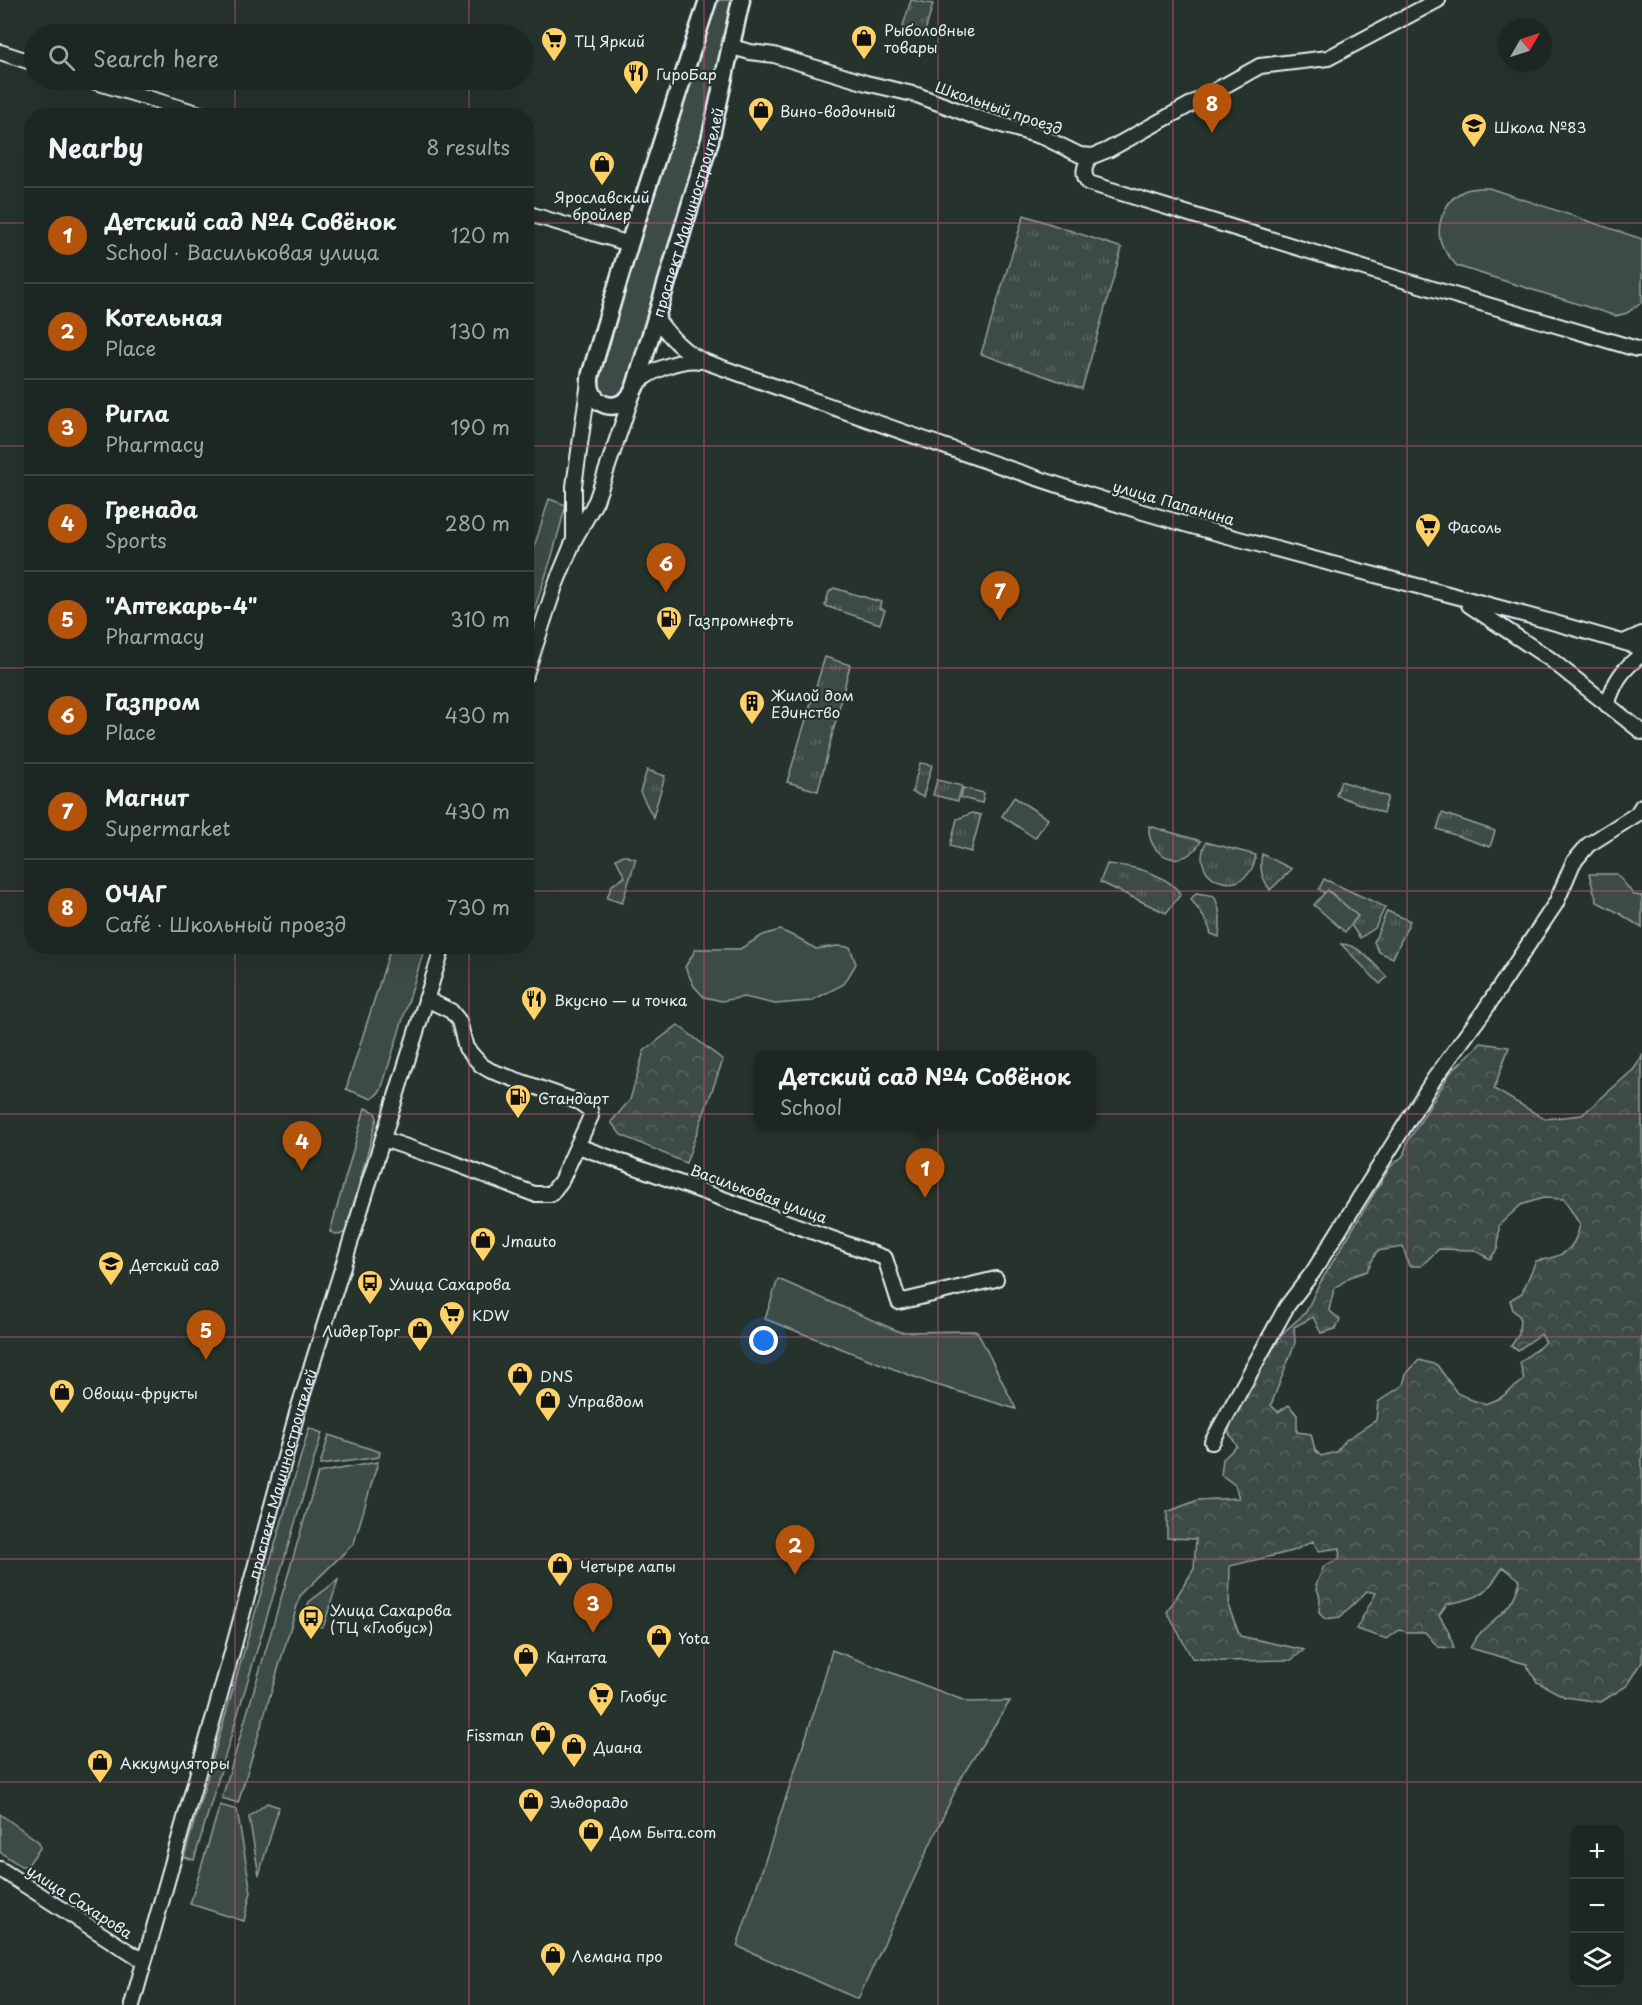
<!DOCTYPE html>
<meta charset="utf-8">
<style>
body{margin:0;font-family:"Playpen Sans",sans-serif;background:#252e2a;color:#f1f3f6}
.controls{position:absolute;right:18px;bottom:18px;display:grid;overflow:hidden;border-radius:12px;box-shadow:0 6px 24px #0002}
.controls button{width:54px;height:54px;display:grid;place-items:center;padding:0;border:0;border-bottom:2px solid #3a4340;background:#1c2622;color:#f1f3f6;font:30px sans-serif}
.compass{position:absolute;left:1498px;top:18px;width:54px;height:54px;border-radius:50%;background:#1c2622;box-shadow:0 6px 24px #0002;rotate:51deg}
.you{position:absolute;left:764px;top:1341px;width:21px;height:21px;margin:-15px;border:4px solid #fff;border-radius:50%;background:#1a73e8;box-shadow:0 0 0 9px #1a73e833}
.badge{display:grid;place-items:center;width:39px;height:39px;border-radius:50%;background:#b45309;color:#fff;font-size:20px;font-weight:700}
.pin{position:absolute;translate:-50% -50px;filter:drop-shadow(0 2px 3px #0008)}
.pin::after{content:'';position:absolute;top:32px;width:21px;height:18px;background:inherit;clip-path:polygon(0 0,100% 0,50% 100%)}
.popup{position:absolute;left:754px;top:1051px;width:342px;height:78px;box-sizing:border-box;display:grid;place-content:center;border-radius:12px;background:#1c2622;filter:drop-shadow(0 2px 4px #0005);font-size:20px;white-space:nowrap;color:#a0a5a5}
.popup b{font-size:22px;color:#f1f3f6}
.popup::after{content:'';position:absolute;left:50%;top:100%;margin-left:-12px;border:12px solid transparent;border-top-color:#1c2622}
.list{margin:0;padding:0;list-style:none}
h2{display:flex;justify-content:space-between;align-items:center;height:78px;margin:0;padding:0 24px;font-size:26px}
h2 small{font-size:20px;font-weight:400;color:#a0a5a5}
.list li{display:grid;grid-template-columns:39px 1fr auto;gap:18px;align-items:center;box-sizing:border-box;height:96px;padding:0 24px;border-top:2px solid #3a4340}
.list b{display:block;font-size:22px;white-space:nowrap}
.list p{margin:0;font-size:20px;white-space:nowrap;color:#a0a5a5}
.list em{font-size:20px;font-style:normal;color:#a0a5a5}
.icon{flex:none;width:33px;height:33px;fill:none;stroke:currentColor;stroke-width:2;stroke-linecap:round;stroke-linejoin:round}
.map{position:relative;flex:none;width:1642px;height:2005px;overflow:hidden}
.search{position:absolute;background:#1c2622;box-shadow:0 6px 24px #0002;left:24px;top:24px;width:510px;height:66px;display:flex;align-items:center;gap:15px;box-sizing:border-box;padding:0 21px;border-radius:33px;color:#a0a5a5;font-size:22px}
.panel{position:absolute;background:#1c2622;box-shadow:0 6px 24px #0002;left:24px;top:108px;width:510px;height:846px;border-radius:24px}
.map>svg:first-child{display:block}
</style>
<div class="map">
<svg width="1642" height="2005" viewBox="0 0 1642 2005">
<defs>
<pattern id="forest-crowns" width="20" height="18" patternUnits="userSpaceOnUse" patternTransform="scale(1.5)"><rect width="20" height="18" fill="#3e4b47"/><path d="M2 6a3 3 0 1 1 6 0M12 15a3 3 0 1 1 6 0" fill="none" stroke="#5a6562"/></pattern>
<pattern id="park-tufts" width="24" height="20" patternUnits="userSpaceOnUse" patternTransform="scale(1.5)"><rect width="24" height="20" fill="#3e4b47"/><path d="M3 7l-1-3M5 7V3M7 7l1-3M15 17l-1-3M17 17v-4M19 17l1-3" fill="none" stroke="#5a6562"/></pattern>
</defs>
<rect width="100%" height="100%" fill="#26332d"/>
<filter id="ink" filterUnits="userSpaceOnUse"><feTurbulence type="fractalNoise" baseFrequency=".0167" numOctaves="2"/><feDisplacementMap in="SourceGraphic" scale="12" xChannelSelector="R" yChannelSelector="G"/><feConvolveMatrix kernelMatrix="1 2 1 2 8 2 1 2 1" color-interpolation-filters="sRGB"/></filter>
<g filter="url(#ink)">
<g fill="#3e4b47" stroke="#939ea0" stroke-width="1.5">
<path d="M717,0h15l-31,138 -75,246 -7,11c-8,3 -15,0 -20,-6l1,-14 34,-114z"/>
<path d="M1478,188h11l153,51v63l-15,11 -11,3 -159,-50c-5,-6 -11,-12 -14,-19 -10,-19 2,-48 21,-56 4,-2 10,-2 14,-3z"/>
<path d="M549,499l17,6 -14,51 -25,76v-62z"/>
<path d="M1014,797l34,22 -13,19 -33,-22z"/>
<path d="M1589,874h28l17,21 8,1v32l-23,-15 -22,-11z"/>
<path d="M1327,890l31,26 -13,16 -31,-27z"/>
<path d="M780,930l20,9 16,10 21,-3 13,1 6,17 -12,20 -33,17 -36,3 -31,-7 -22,4 -18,-4 -10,-11 -9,-19 11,-18h44l23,-14z"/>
<path d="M391,947h34l-44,143 -9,9 -26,-10z"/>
<path d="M365,1108l10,4 2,6 -31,114 -7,3 -9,-3z"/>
<path d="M778,1279l122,53 77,-1 39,78 -86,-26 -165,-64z"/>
<path d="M309,1428l13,5 -128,427 -10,-3z"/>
<path d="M329,1435l51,17 -1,5 -59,8z"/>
<path d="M378,1462l-24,81 -54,53 -62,207 -16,-5 96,-325z"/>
<path d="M338,1580l-14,45 -3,2 -17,-5 5,-20z"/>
<path d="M832,1650l136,52 42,-1 -48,75 -104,223 -121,-53 82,-249z"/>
<path d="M267,1803l12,4 -20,68 -10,-58z"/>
<path d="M220,1805l17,5 14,82 -7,29 -54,-17z"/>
<path d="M0,1814l39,28 1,6 -13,18h-6l-21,-14z"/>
</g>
<g fill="url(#forest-crowns)" stroke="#939ea0" stroke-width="1.5" fill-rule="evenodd">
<path d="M678,1025l45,35 -37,103 -65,-28 -10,-13 19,-22 14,-49z"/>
<path d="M1481,1043l28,4 -15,42 51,30 37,-4 52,-46 8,-13v606l-14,23 -27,17 -36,-5 -28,-15 -11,-18 -56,-16c16,-31 42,-30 50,-68l-17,-13c-18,30 -23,30 -56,37l-8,11 9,15 6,18 -16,-1 -13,-15h-18l-8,-2 -12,9 -31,-10 20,-36 -9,-2 -27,26 -15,2 -6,-6 1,-15 -4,-13 8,-19 15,-7 1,-11 -21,3 -6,-10 -20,10 -63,15 -1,42 11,28 64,14 -13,10 -72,1 -27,-3 -25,-46 27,-43 2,-30 -29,-1v-26l31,-12 41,-2 -4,-13 -14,-10 2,-16 14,-13 -8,-13v-19l11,-17 14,-11 8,-22 22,-32 22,-20 11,-24 73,-121 13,-11 5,-15 42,-68zM1543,1198l21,1 16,26c-6,27 -18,32 -44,36l-14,32 -12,7 3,10 7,7 -1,17 -8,12 7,4 23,-16 5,8 -26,20 4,18 -24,18 -15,6 -13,-4 -15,-7 -20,-28 -18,-5 -13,14 -3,11 -25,17 -2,18 -30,20 -10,12 -15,4 -6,-6 -4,-16 -14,-2v-17l-8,-10 -11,7 -7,-7 24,-62 -1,-16 19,-10 8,16 14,-4 5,-9 -11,-10 5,-21 16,-12 17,-6 10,-20 26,-4 6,19h12l18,-17 35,1 16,9 8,-11 1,-23 22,-20z"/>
</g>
<g fill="url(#park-tufts)" stroke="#939ea0" stroke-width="1.5">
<path d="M911,0l22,4 -9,31 -22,-6z"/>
<path d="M1024,215l98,33 -40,141 -101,-35z"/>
<path d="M834,588l47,14 -2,6 6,2 -5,14 -55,-18 4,-14z"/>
<path d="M825,657l25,8 -32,126 -31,-9z"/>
<path d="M920,763l12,2 -9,32 -11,-5z"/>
<path d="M647,770l18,6 -12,41 -13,-25z"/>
<path d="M937,780l25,6 -4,15 -25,-6z"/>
<path d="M1341,781l47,16 -5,16 -47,-18z"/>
<path d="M963,788l21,5 -2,10 -21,-5z"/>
<path d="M972,813l9,2 -10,37 -21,-6 7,-27z"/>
<path d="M1442,813l53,18 -5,16 -53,-18z"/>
<path d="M1149,826l52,15c-15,30 -54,19 -52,-15z"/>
<path d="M1206,842l50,13c-6,47 -70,28 -50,-13z"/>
<path d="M1262,854l30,15 -22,21c-8,-12 -11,-21 -8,-36z"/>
<path d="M623,855l13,4 -14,44 -15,-5 5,-13 13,-8 -9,-18z"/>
<path d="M1107,864c26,2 57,8 74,30l-15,19 -66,-31z"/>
<path d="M1324,879l61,28 -10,21 -15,10 -9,-13 7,-9 -30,-26 -4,3 -5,-4z"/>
<path d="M1196,893l18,3c7,14 7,25 5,41l-8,-3 -4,-12 -16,-23z"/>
<path d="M1387,911l23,10 -17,37 -14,-6 -5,-10z"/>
<path d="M1341,944c19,0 33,21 46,33l-7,7z"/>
</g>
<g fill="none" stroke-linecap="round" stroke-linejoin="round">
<defs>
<g id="minor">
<path d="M732,47l18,5 24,3 92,28 51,12 61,23 65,19 37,18 13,1 15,-6 152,-84 68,-8 110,-58"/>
<path d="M0,52l34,11"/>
<path d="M89,80l118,36"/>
<path d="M1090,156c-5,10 -9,18 -1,27l307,95 241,71"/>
<path d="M526,213l104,31"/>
<path d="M656,318c14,19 28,35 50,44 145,51 290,105 437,150 166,49 334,86 499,136"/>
<path d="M574,538v-52l15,-104"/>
<path d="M1469,605l81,54 92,73"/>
<path d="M1624,642l18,-8"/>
<path d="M526,674l29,-88 19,-46 22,-39 39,-114c11,-16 46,-29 66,-26"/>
<path d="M1607,705c8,-25 15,-35 35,-51"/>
<path d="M383,1139l68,23 83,32h17l10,-13 30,-65 -1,-6 -11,-8 -88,-31 -10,-6 -15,-17 -7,-27 -8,-10 -25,-12"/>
<path d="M578,1146l307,112 14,44 97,-23"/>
<path d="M1212,1442l75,-136 26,-34 121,-193 50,-68 72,-108 17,-40 15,-18 49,-31 5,-8"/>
<path d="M0,1869l143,92"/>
<path id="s1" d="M132,2005l99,-349 66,-243 146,-467"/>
</g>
<g id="major">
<path id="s2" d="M708,0l-72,222 -45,151c-8,34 32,46 44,14l75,-247 31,-140"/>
</g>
</defs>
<use href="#minor" stroke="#e8f1f8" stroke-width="18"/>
<use href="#major" stroke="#e8f1f8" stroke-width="21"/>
<use href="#minor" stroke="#26332d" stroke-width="14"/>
<use href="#major" stroke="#26332d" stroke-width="16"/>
</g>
</g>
<path fill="none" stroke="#cc4e82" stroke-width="1.5" stroke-opacity="0.55" d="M235,0v34M469,0v34M704,0v2005M938,0v2005M1173,0v2005M1407,0v2005M235,80v36M469,80v36M0,223h32M526,223h1116M0,446h32M526,446h1116M0,668h32M526,668h1116M0,891h32M526,891h1116M235,946v1059M469,946v1059M0,1114h1642M0,1337h1642M0,1559h1642M0,1782h1642"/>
<defs>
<symbol id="shop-pin" viewBox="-11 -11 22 30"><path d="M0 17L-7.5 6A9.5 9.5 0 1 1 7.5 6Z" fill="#ffd166" stroke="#26332d"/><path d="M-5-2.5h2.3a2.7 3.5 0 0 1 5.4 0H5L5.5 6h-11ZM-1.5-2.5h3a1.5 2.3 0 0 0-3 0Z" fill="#111"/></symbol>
<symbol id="supermarket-pin" viewBox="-11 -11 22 30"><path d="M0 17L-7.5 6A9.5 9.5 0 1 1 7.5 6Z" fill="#ffd166" stroke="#26332d"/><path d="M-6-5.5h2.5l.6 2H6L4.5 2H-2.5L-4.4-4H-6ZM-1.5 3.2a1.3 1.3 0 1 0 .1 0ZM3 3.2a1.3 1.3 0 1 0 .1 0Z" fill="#111"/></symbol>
<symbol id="restaurant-pin" viewBox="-11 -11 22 30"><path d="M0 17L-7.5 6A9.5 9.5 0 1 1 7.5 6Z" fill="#ffd166" stroke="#26332d"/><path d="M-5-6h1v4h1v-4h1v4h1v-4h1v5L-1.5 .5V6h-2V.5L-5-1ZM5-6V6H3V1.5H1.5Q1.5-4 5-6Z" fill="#111"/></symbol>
<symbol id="school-pin" viewBox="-11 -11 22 30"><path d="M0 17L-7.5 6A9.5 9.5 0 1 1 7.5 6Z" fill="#ffd166" stroke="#26332d"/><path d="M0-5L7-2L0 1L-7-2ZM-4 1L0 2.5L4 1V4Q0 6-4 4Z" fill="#111"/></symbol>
<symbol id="fuel-pin" viewBox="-11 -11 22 30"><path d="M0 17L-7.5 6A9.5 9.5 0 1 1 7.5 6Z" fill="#ffd166" stroke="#26332d"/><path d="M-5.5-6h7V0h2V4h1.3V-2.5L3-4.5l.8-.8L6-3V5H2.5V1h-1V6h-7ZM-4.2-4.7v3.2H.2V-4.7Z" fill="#111"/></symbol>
<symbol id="building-pin" viewBox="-11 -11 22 30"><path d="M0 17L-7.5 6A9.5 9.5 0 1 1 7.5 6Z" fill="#ffd166" stroke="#26332d"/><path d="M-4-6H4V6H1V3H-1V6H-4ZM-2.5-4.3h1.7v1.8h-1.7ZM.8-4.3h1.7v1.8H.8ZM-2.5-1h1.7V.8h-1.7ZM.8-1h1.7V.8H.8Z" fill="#111"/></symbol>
<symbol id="bus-pin" viewBox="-11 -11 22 30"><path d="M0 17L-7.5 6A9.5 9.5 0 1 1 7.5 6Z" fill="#ffd166" stroke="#26332d"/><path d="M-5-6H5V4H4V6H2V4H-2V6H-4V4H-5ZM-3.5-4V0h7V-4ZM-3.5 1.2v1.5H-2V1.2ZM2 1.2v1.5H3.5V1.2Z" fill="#111"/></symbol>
</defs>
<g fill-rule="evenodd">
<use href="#shop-pin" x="849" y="23" width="30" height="40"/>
<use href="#supermarket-pin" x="539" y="25" width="30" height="40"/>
<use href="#restaurant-pin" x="621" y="58" width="30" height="40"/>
<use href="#shop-pin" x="746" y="95" width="30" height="40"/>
<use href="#school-pin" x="1459" y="111" width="30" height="40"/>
<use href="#shop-pin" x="587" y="149" width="30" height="40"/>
<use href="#supermarket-pin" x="1413" y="511" width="30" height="40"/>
<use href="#fuel-pin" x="654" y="604" width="30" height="40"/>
<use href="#building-pin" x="737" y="688" width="30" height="40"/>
<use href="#restaurant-pin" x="519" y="984" width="30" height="40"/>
<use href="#fuel-pin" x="503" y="1082" width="30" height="40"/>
<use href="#shop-pin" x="468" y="1225" width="30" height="40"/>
<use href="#school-pin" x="96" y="1249" width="30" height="40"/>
<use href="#bus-pin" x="355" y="1268" width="30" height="40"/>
<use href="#supermarket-pin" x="437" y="1299" width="30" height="40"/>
<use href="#shop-pin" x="405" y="1315" width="30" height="40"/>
<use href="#shop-pin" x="505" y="1360" width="30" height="40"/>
<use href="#shop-pin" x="47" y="1377" width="30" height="40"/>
<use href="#shop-pin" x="533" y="1385" width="30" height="40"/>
<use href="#shop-pin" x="545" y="1550" width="30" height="40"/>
<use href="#bus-pin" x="296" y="1603" width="30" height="40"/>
<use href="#shop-pin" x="644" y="1622" width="30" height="40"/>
<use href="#shop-pin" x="511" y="1641" width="30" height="40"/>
<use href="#supermarket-pin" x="586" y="1680" width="30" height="40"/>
<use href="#shop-pin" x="528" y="1719" width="30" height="40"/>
<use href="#shop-pin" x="559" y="1731" width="30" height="40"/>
<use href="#shop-pin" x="85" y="1747" width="30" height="40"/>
<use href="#shop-pin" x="516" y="1786" width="30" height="40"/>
<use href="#shop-pin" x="576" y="1816" width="30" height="40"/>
<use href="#shop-pin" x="538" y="1940" width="30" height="40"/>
</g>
<g text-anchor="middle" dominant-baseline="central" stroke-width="4.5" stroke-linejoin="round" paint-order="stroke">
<g font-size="15" fill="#e8f1f8" stroke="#26332d" text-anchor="start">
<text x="884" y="29">Рыболовные<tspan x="884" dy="17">товары</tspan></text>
<text x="574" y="40">ТЦ Яркий</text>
<text x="656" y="73">ГироБар</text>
<text x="780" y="110">Вино-водочный</text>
<text x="1494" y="126">Школа №83</text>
<text x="602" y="196" text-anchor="middle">Ярославский<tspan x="602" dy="17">бройлер</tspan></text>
<text x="1448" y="526">Фасоль</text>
<text x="688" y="619">Газпромнефть</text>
<text x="771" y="694">Жилой дом<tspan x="771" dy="17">Единство</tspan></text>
<text x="554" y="999">Вкусно — и точка</text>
<text x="538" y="1097">Стандарт</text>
<text x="502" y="1240">Jmauto</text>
<text x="130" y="1264">Детский сад</text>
<text x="389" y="1283">Улица Сахарова</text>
<text x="472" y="1314">KDW</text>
<text x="400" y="1330" text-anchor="end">ЛидерТорг</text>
<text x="540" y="1375">DNS</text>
<text x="82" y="1392">Овощи-фрукты</text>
<text x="568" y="1400">Управдом</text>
<text x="580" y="1565">Четыре лапы</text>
<text x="330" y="1609">Улица Сахарова<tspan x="330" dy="17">(ТЦ «Глобус»)</tspan></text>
<text x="678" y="1637">Yota</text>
<text x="546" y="1656">Кантата</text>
<text x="620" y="1695">Глобус</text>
<text x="524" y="1734" text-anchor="end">Fissman</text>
<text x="594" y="1746">Диана</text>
<text x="120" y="1762">Аккумуляторы</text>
<text x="550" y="1801">Эльдорадо</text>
<text x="610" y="1831">Дом Быта.com</text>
<text x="572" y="1955">Лемана про</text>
</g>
<g font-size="15" fill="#e8f1f8" stroke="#26332d">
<text transform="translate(999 107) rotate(19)">Школьный проезд</text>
<text stroke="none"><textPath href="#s2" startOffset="650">проспект Машиностроителей</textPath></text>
<text transform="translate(1174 502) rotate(16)">улица Папанина</text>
<text transform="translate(759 1193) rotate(20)">Васильковая улица</text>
<text stroke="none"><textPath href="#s1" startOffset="552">проспект Машиностроителей</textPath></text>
<text transform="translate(80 1901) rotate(33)">улица Сахарова</text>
</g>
</g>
</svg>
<div class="controls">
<button>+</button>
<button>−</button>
<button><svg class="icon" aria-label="layers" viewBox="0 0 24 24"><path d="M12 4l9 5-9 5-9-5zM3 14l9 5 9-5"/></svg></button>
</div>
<svg class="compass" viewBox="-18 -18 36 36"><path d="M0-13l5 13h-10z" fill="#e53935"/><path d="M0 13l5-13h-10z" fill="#a0a5a5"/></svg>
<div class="you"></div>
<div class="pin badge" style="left:925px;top:1198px">1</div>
<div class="popup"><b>Детский сад №4 Совёнок</b>School</div>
<div class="pin badge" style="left:795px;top:1575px">2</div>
<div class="pin badge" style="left:593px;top:1633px">3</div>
<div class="pin badge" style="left:302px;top:1171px">4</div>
<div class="pin badge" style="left:206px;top:1360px">5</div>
<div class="pin badge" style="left:666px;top:593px">6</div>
<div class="pin badge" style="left:1000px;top:621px">7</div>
<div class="pin badge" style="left:1212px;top:133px">8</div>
<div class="search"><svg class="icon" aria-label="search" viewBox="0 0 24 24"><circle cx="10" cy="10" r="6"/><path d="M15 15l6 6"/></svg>Search here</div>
<section class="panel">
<h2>Nearby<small>8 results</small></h2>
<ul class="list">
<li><span class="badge">1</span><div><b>Детский сад №4 Совёнок</b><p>School · Васильковая улица</p></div><em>120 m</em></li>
<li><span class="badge">2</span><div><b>Котельная</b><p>Place</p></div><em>130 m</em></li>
<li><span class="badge">3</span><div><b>Ригла</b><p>Pharmacy</p></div><em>190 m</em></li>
<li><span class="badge">4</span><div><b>Гренада</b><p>Sports</p></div><em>280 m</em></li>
<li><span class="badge">5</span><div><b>&quot;Аптекарь-4&quot;</b><p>Pharmacy</p></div><em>310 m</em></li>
<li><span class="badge">6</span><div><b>Газпром</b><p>Place</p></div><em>430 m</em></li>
<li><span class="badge">7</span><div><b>Магнит</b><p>Supermarket</p></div><em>430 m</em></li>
<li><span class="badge">8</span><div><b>ОЧАГ</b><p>Café · Школьный проезд</p></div><em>730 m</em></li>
</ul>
</section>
</div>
